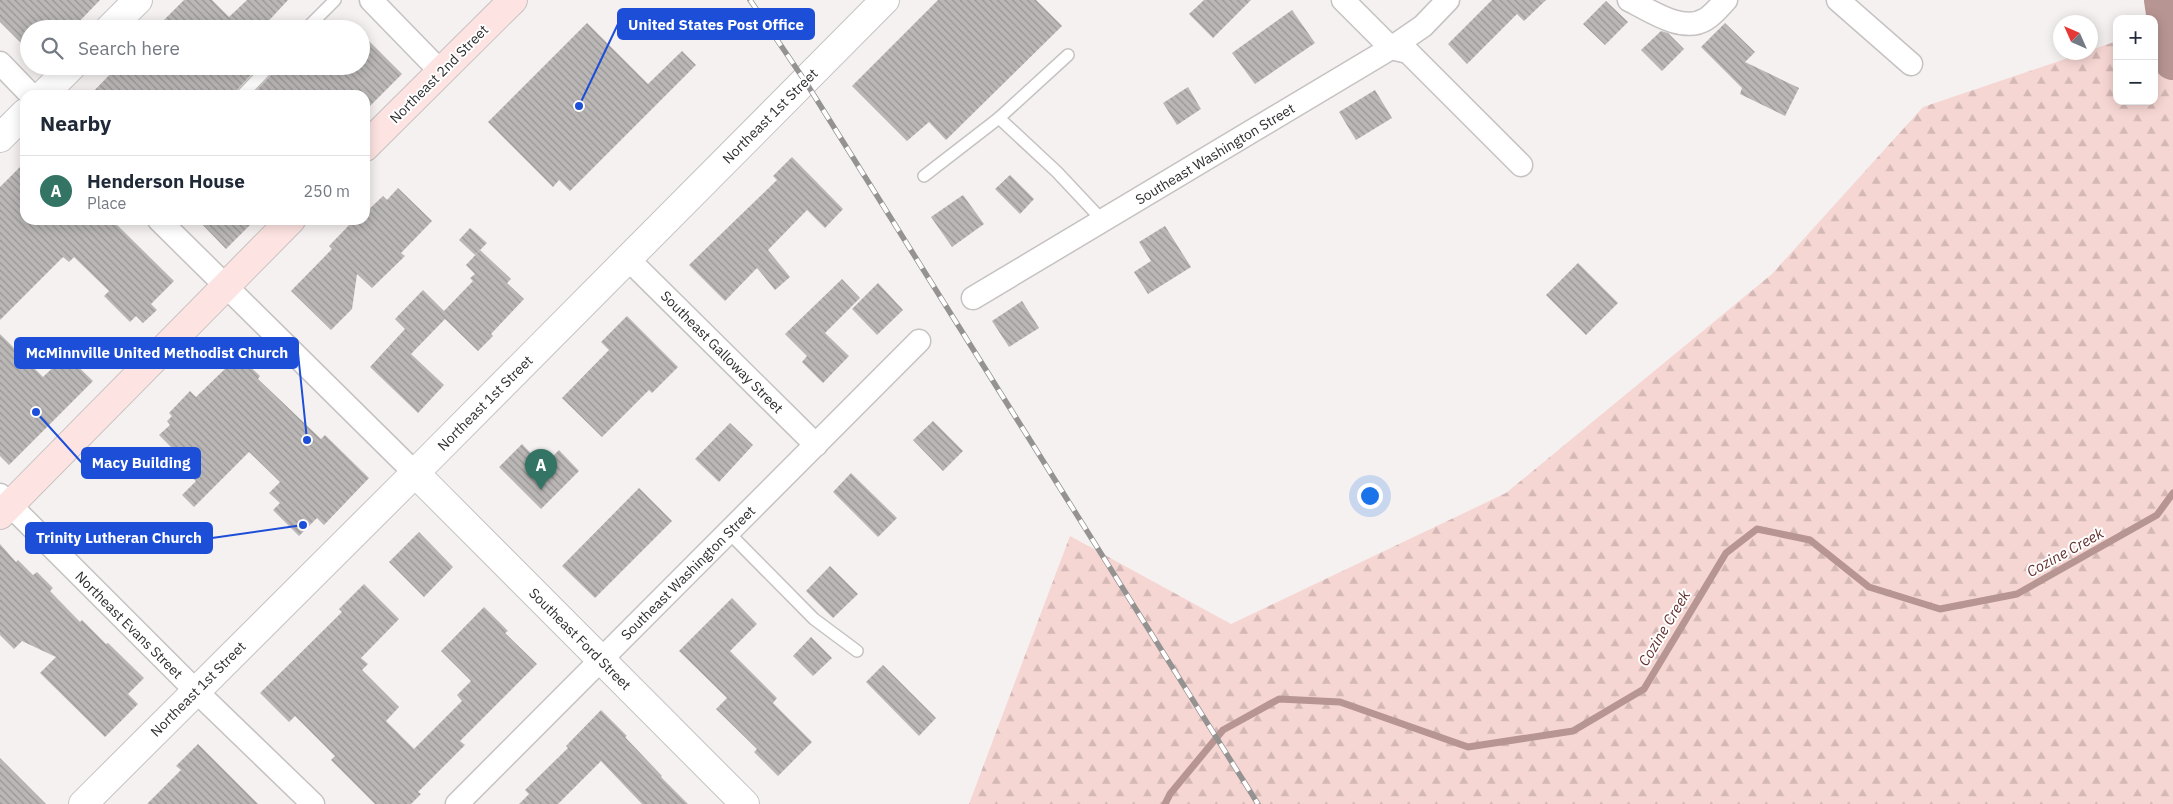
<!DOCTYPE html>
<meta charset="utf-8">
<style>
body{margin:0;font-family:"IBM Plex Sans",sans-serif;background:#f2f2f3;color:#1f2937}
.controls{position:absolute;right:15px;top:15px;display:grid;overflow:hidden;border-radius:10px;box-shadow:0 2px 12px #0003}
.controls button{width:45px;height:45px;display:grid;place-items:center;padding:0;border:0;border-bottom:1px solid #e0e1e3;background:#fff;color:#1f2937;font:25px sans-serif}
.compass{position:absolute;left:2053px;top:15px;width:45px;height:45px;border-radius:50%;background:#fff;box-shadow:0 2px 12px #0003;rotate:315deg}
.you{position:absolute;left:1369px;top:495px;width:18px;height:18px;margin:-12px;border:4px solid #fff;border-radius:50%;background:#1a73e8;box-shadow:0 0 0 8px #1a73e833}
.badge{display:grid;place-items:center;width:32px;height:32px;border-radius:50%;background:#337464;color:#fff;font-size:16px;font-weight:700}
.pin{position:absolute;translate:-50% -41px;filter:drop-shadow(0 1px 2px #0008)}
.pin::after{content:'';position:absolute;top:26px;width:18px;height:15px;background:inherit;clip-path:polygon(0 0,100% 0,50% 100%)}
.list{margin:0;padding:0;list-style:none}
h2{display:flex;justify-content:space-between;align-items:center;height:65px;margin:0;padding:0 20px;font-size:21px}
h2 small{font-size:16px;font-weight:400;color:#747a83}
.list li{display:grid;grid-template-columns:32px 1fr auto;gap:15px;align-items:center;box-sizing:border-box;height:70px;padding:0 20px;border-top:1px solid #e0e1e3}
.list b{display:block;font-size:19px;white-space:nowrap}
.list p{margin:0;font-size:16px;white-space:nowrap;color:#747a83}
.list em{font-size:16px;font-style:normal;color:#747a83}
.icon{flex:none;width:28px;height:28px;fill:none;stroke:currentColor;stroke-width:2;stroke-linecap:round;stroke-linejoin:round}
.map{position:relative;flex:none;width:2173px;height:804px;overflow:hidden}
.search{position:absolute;background:#fff;box-shadow:0 2px 12px #0003;left:20px;top:20px;width:350px;height:55px;display:flex;align-items:center;gap:12px;box-sizing:border-box;padding:0 18px;border-radius:28px;color:#747a83;font-size:19px}
.panel{position:absolute;background:#fff;box-shadow:0 2px 12px #0003;left:20px;top:90px;width:350px;height:135px;border-radius:15px}
.map>svg:first-child{display:block}
</style>
<div class="map">
<svg width="2173" height="804" viewBox="0 0 2173 804">
<defs>
<pattern id="forest-firs" width="22" height="20" patternUnits="userSpaceOnUse" patternTransform="scale(1.25)"><rect width="22" height="20" fill="#f6d6d3"/><path d="M5 1l3.5 6h-7zM16 11l3.5 6h-7z" fill="#d3b8b5"/></pattern>
<pattern id="building-back-hatch" width="6" height="6" patternUnits="userSpaceOnUse" patternTransform="scale(1.25)"><rect width="6" height="6" fill="#bbb7b7"/><path d="M-1 5l2 2M0 0l6 6M5-1l2 2" fill="none" stroke="#989595"/></pattern>
</defs>
<rect width="100%" height="100%" fill="#f5f1f0"/>
<path fill="url(#forest-firs)" d="M2173,22v782h-1204l101,-268 161,88 275,-131 266,-219 151,-167 160,-54 7,-1 1,-2 26,-9v60h37v-72z"/>
<g fill="none" stroke-linecap="round" stroke-linejoin="round">
<path stroke="#b79592" stroke-width="7" d="M1165,804l5,-10 53,-64 56,-31 61,3 128,45 105,-16 71,-42 82,-136 31,-24 53,11 59,47 71,22 77,-15 140,-79 16,-22"/>
<path stroke="#b79592" stroke-width="40" d="M2164,0l9,60"/>
</g>
<g fill="url(#building-back-hatch)">
<path d="M0,0h100l-28,29h-43v22l-29,-29z"/>
<path d="M184,0h28l17,17 18,-17h41l-27,29h-106z"/>
<path d="M938,0h98l26,26 -116,114 -17,-18 -22,19 -55,-55z"/>
<path d="M1204,0h47l-38,38 -24,-24z"/>
<path d="M1492,0h54l-22,21 -7,-7 -50,50 -19,-20z"/>
<path d="M1606,1l22,21 -23,23 -22,-21z"/>
<path d="M1292,10l23,33 -60,41 -23,-31z"/>
<path d="M587,23l61,61 34,-33 14,14 -126,126 -11,-11 -6,7 -65,-65z"/>
<path d="M1725,23l30,29 -10,10 54,26 -14,28 -45,-22 2,-6 -41,-41z"/>
<path d="M1661,31l7,2 16,16 -22,22 -21,-21z"/>
<path d="M361,33l41,41 -37,37v-16h-113l23,-24 2,-5h84z"/>
<path d="M118,66h141l-22,24 -2,5h-145z"/>
<path d="M1188,87l13,22 -24,16 -14,-22z"/>
<path d="M1375,90l17,28 -36,22 -17,-28z"/>
<path d="M792,157l51,52 -18,19 -18,-18 -39,40 22,27 -15,13 -18,-22 -32,33 -36,-36 88,-85 -4,-4z"/>
<path d="M25,162v58h87l62,61 -23,23 6,6 -14,13 -7,-7 -6,6 -26,-26 5,-5 -35,-34 -5,5 -6,-5 -63,63v-133z"/>
<path d="M1010,175l24,24 -14,15 -25,-25z"/>
<path d="M398,188l34,33 -31,32 4,3 -33,32 -15,-14 -5,35 -21,21 -40,-39 41,-42 -3,-3 25,-26h11v-7l18,-17 4,4z"/>
<path d="M963,195l21,29 -32,23 -21,-30z"/>
<path d="M198,220h57l-29,29z"/>
<path d="M1165,226l26,41 -43,27 -14,-22 17,-11 -12,-19z"/>
<path d="M470,228l17,15 -12,12 -16,-15z"/>
<path d="M480,250l31,29 -4,4 17,16 -33,35 2,2 -15,15 -33,-32 -34,35 33,31 -26,28 -48,-46 35,-38 -10,-10 28,-29 21,21 29,-30 -3,-3 5,-4 -9,-9z"/>
<path d="M1578,263l40,40 -32,32 -40,-40z"/>
<path d="M842,279l18,19 -35,35 24,23 -26,27 -21,-21 5,-6 -22,-22z"/>
<path d="M878,283l25,27 -26,25 -25,-26z"/>
<path d="M1022,301l17,27 -30,19 -17,-26z"/>
<path d="M627,316l51,51 -26,26 -3,-3 -47,47 -40,-39 47,-48 -8,-8z"/>
<path d="M0,334l43,43 23,-22 27,26 -84,84 -9,-9z"/>
<path d="M241,358l19,18 -2,3 63,60 4,-4 44,43 -45,47 -7,-7 -18,18 -26,-26 7,-7 -11,-10 11,-11 -31,-30 -55,55 -12,-12 14,-14 -19,-18 5,-5 -23,-23 11,-10 -3,-4 5,-5 -3,-3 21,-22 6,6 34,-33 3,2z"/>
<path d="M933,421l30,30 -20,20 -30,-31z"/>
<path d="M730,423l23,22 -34,37 -24,-23z"/>
<path d="M522,444l21,22 16,-16 20,21 -38,38 -42,-42z"/>
<path d="M851,473l46,45 -19,19 -45,-45z"/>
<path d="M639,488l33,33 -77,77 -33,-32z"/>
<path d="M419,532l34,35 -29,30 -35,-35z"/>
<path d="M0,544l16,18 2,-2 15,15 4,-3 16,16 -3,3 30,31 2,-2 24,24 2,-1 36,35 -16,16 10,10 -33,33 -65,-64 16,-16 -34,-16 -8,8 -14,-14z"/>
<path d="M830,566l28,28 -25,24 -27,-27z"/>
<path d="M364,584l35,35 -38,39 7,6 -6,6 37,37 -13,14 28,28 48,-48 -5,-6 14,-14 -30,-30 43,-44 24,24 -3,2 32,31 -77,77 5,4 -47,47 3,2 -10,10h-36l-44,-44 4,-4 -40,-40 -6,6 -29,-29 82,-81 -3,-3z"/>
<path d="M732,598l25,26 -27,27 47,47 -4,5 39,39 -34,34 -24,-24 3,-3 -41,-40 11,-11 -48,-47z"/>
<path d="M811,637l21,21 -19,18 -20,-20z"/>
<path d="M883,665l53,53 -17,18 -53,-54z"/>
<path d="M601,710l26,26 -2,1 37,39 -1,1 27,27h-46l-41,-43 -43,43h-39l10,-10 -4,-4 43,-42 -2,-2z"/>
<path d="M198,744l60,60h-111l34,-34 -5,-4z"/>
<path d="M0,758l46,46h-46z"/>
</g>
<g fill="none" stroke-linecap="round" stroke-linejoin="round">
<defs>
<g id="service">
<path d="M306,29l29,-29"/>
<path d="M242,95l28,-29"/>
<path d="M999,118l58,54 46,49"/>
<path d="M924,176l75,-58 69,-63"/>
<path d="M728,532l86,87 43,32"/>
</g>
<g id="minor">
<path d="M371,0l70,72"/>
<path d="M1343,0l48,48 17,4 113,113"/>
<path d="M1629,0c20,10 54,34 77,19 7,-4 14,-13 20,-19"/>
<path d="M1838,0l73,64"/>
<path d="M0,63l31,32"/>
<path d="M159,220l256,253"/>
<path d="M628,259l188,186"/>
<path d="M973,298l418,-250 32,-22 25,-26"/>
<path d="M0,495l195,195 118,114"/>
<path d="M457,804l462,-463"/>
</g>
<g id="tertiary">
<path d="M109,29l29,-29"/>
<path d="M43,95l29,-29"/>
<path d="M0,138l25,-25"/>
<path d="M415,473l330,331"/>
<path d="M83,804l332,-331 470,-473"/>
</g>
<g id="secondary">
<path d="M365,147l148,-147"/>
<path d="M0,515l291,-295"/>
</g>
</defs>
<use href="#service" stroke="#c6c2c1" stroke-width="14"/>
<use href="#minor" stroke="#c6c2c1" stroke-width="25"/>
<use href="#tertiary" stroke="#c6c2c1" stroke-width="30"/>
<use href="#secondary" stroke="#c6c2c1" stroke-width="30"/>
<use href="#service" stroke="#fff" stroke-width="11"/>
<use href="#minor" stroke="#fff" stroke-width="22"/>
<use href="#tertiary" stroke="#fff" stroke-width="28"/>
<use href="#secondary" stroke="#fde4e2" stroke-width="28"/>
<defs>
<path id="rail" d="M750,0l55,81 453,723"/>
</defs>
<use href="#rail" stroke="#959292" stroke-width="5.5"/>
<use href="#rail" stroke="#fff" stroke-width="4" stroke-dasharray="11" stroke-linecap="butt"/>
</g>
<g text-anchor="middle" dominant-baseline="central" stroke-width="4" stroke-linejoin="round" paint-order="stroke">
<g font-size="14" fill="#2e2c2c" stroke="#fff">
<text transform="translate(439 74) rotate(-45)">Northeast 2nd Street</text>
<text transform="translate(770 116) rotate(-45)">Northeast 1st Street</text>
<text transform="translate(1215 154) rotate(-31)">Southeast Washington Street</text>
<text transform="translate(722 352) rotate(45)">Southeast Galloway Street</text>
<text transform="translate(485 403) rotate(-45)">Northeast 1st Street</text>
<text transform="translate(688 573) rotate(-45)">Southeast Washington Street</text>
<text transform="translate(129 625) rotate(45)">Northeast Evans Street</text>
<text transform="translate(580 639) rotate(45)">Southeast Ford Street</text>
<text transform="translate(198 689) rotate(-45)">Northeast 1st Street</text>
</g>
<g font-size="15" font-style="italic" fill="#663431" stroke="#fff">
<text transform="translate(2065 552) rotate(-29)">Cozine Creek</text>
<text transform="translate(1664 628) rotate(-59)">Cozine Creek</text>
</g>
</g>
<path fill="none" stroke="#1d4ed8" stroke-width="2" d="M579 106L618 24M307 440L298 353M36 412L82 463M303 525L212 538"/>
<g fill="#1d4ed8" stroke="#fff" stroke-width="2">
<circle cx="579" cy="106" r="5"/>
<circle cx="307" cy="440" r="5"/>
<circle cx="36" cy="412" r="5"/>
<circle cx="303" cy="525" r="5"/>
</g>
<g fill="#1d4ed8" stroke="#1d4ed8" stroke-width="2">
<rect x="618" y="9" width="196" height="30" rx="5"/>
<rect x="15" y="338" width="283" height="30" rx="5"/>
<rect x="82" y="448" width="118" height="30" rx="5"/>
<rect x="26" y="523" width="186" height="30" rx="5"/>
</g>
<g font-size="15" text-anchor="middle" font-weight="bold" fill="#fff">
<text x="716" y="30">United States Post Office</text>
<text x="157" y="358">McMinnville United Methodist Church</text>
<text x="141" y="468">Macy Building</text>
<text x="119" y="543">Trinity Lutheran Church</text>
</g>
</svg>
<div class="controls">
<button>+</button>
<button>−</button>
</div>
<svg class="compass" viewBox="-18 -18 36 36"><path d="M0-13l5 13h-10z" fill="#e53935"/><path d="M0 13l5-13h-10z" fill="#747a83"/></svg>
<div class="you"></div>
<div class="pin badge" style="left:541px;top:490px">A</div>
<div class="search"><svg class="icon" aria-label="search" viewBox="0 0 24 24"><circle cx="10" cy="10" r="6"/><path d="M15 15l6 6"/></svg>Search here</div>
<section class="panel">
<h2>Nearby<small></small></h2>
<ul class="list">
<li><span class="badge">A</span><div><b>Henderson House</b><p>Place</p></div><em>250 m</em></li>
</ul>
</section>
</div>
